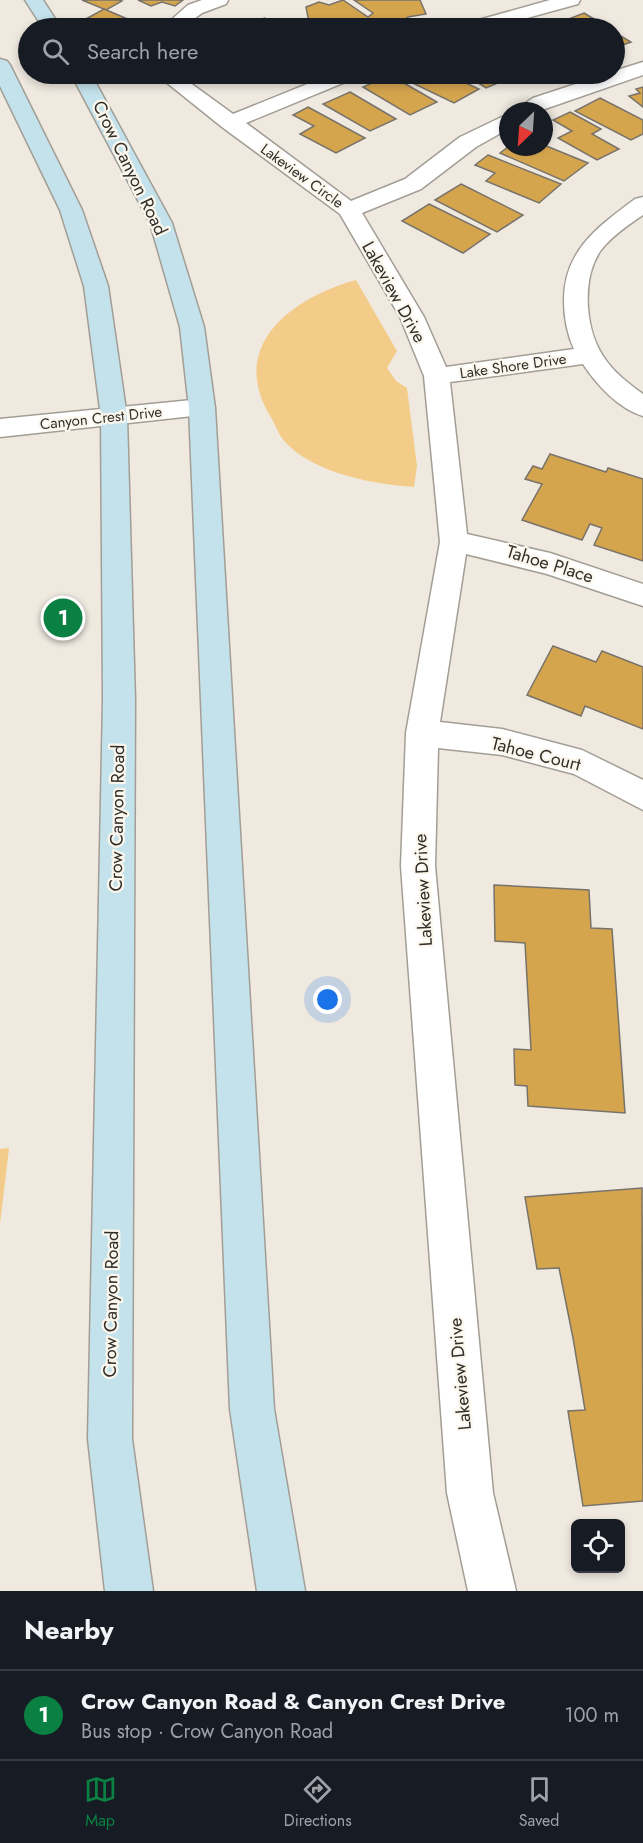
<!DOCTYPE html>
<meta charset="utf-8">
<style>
body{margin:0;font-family:Jost,sans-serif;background:#20242c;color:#f1f3f6}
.controls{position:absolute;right:18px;bottom:18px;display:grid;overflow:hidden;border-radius:9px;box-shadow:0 3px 9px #0003}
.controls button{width:54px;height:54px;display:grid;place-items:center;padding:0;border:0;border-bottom:2px solid #363941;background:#171b24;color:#f1f3f6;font:30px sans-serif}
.compass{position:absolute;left:499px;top:102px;width:54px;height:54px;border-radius:50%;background:#171b24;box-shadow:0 3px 9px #0003;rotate:205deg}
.you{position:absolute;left:328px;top:1000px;width:21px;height:21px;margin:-15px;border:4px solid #fff;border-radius:50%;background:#1a73e8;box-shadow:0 0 0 9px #1a73e833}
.badge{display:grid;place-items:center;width:39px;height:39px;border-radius:50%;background:#0b8043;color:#fff;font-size:20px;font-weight:700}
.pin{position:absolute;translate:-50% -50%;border:3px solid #fff;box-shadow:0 2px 6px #0006}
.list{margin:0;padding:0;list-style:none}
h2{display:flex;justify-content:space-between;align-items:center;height:78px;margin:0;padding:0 24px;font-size:26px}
h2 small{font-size:20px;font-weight:400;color:#9ea1a6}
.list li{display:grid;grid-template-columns:39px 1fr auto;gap:18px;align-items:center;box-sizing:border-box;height:90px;padding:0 24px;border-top:2px solid #363941}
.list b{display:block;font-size:22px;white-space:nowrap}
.list p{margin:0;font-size:20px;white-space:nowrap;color:#9ea1a6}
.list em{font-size:20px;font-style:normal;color:#9ea1a6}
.icon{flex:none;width:33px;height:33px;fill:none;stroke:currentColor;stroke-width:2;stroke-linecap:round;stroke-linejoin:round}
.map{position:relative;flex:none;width:643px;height:1591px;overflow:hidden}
.search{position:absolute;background:#171b24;box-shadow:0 3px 9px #0003;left:18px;right:18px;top:18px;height:66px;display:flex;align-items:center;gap:15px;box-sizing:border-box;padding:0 21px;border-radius:33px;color:#9ea1a6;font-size:22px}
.sheet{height:168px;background:#171b24}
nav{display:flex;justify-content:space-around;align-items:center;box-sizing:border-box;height:84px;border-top:2px solid #363941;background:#171b24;font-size:16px;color:#9ea1a6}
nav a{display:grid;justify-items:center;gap:3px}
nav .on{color:#0b8043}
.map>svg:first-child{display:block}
</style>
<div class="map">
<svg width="643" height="1591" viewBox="0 0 643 1591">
<rect width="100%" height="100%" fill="#efe9e0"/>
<g fill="#f3cc8a">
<path d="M356,280l41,71 -10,17 9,13 11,7 10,78 -3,21c-41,-3 -98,-13 -128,-44 -6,-6 -10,-16 -14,-24 -46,-72 19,-121 84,-139z"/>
<path d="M9,1148l-9,76v-75z"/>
</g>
<g fill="#d5a54e" stroke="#78736a" stroke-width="1.5">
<path d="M82,0h37l3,1 -16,9z"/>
<path d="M138,0h45l-8,6 -13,-4 -11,4z"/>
<path d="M343,0l25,17 5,-4 -19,-13h66l6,14 -18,3 -7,6 -23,2 -4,3h-64l-4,-21 13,-5 10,3z"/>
<path d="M104,9l40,17 -40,2 -20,-8z"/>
<path d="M584,13l25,15h-42l-9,-5z"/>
<path d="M265,18l12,8 7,-3 13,5h-46l2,-1 -5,-4z"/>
<path d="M614,32l17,10 -17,6z"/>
<path d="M394,74h52l33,15 -25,14z"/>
<path d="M464,74h55l-33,14z"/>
<path d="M390,75l47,27 -27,13 -47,-28z"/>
<path d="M643,87v20l-14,-11 11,-3 -4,-4z"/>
<path d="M350,92l46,27 -26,12 -47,-27z"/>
<path d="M600,98l43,22v14l-12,6 -56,-29z"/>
<path d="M308,107l57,31 -29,15 -36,-19 14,-8 -21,-11z"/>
<path d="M570,112l31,17 -9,5 27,15 -22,11 -39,-22 14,-7 -19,-11z"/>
<path d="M544,145l44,18 -24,18 -64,-28 8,-6h36z"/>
<path d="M488,155l73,29 -22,19 -53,-22 9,-8 -20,-8z"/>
<path d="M461,184l62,31 -26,17 -62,-32z"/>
<path d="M429,204l61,30 -27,19 -61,-32z"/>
<path d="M550,454l56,18 2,-4 35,11v82l-49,-16 8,-17 -12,-4 -8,16 -60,-20 20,-36 -17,-5 8,-13 9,3z"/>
<path d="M553,646l43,16 6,-11 41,16v62l-58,-23 -4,10 -54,-21z"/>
<path d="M494,885l95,5 2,38 21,1 13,184 -97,-7 -1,-20 -12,-1 -1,-36 17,1 -6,-107 -30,-2z"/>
<path d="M642,1188l1,313 -60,5 -15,-95 17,-1 -12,-72 -14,-70 -22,1 -12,-72z"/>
</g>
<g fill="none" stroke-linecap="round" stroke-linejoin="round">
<defs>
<g id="minor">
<path d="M202,0h26l-2,4 -24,9 -20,15h-20l26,-23z"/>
<path d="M550,0h30l-2,4 -87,24h-30l3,-4z"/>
<path d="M643,62v13l-104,36h-25l19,-13 73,-24h8v-3z"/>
<path d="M156,74h22l55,40 99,-40h26l-3,4 -109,45 105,78 54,-22 55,-42 48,-23v15l-32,18 -55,42 -59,24 62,104 22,50 128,-18c-7,-15 -10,-33 -10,-49 0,-50 35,-74 71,-101l8,-2v18c-15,10 -31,21 -42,35 -20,28 -16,79 2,106 10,16 26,28 40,38v22c-24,-7 -47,-32 -60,-52l-133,18 17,152 83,19 93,31v22l-96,-32 -81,-20 -26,168 62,7 80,21 61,30v30l-69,-36 -72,-19 -64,-7 -3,118 58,627 23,98h-48l-21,-98 -46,-627 5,-133 34,-191 -16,-166 -24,-59 -60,-103 -118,-87z"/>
<path d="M202,399l9,3 4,6 -4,6 -211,23v-18z"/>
</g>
<g id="secondary">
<path d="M25,0h18l18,28h-18z"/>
<path d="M0,59l7,2 3,4 72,145 26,76 19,131 8,283 -3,739 21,152h-48l-17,-152 15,-739 -2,-283 -17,-131 -24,-76 -60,-124z"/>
<path d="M71,74h20l81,149 32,104 11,81 59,1001 31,182h-48l-27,-182 -41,-1001 -9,-81 -30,-104z"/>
</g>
</defs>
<use href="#minor" stroke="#a39e95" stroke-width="3"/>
<use href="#secondary" stroke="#a39e95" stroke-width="3"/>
<use href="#minor" fill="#fff" fill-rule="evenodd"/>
<use href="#secondary" fill="#c3e2eb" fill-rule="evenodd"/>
</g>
<g text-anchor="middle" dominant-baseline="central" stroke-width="4.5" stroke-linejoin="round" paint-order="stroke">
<g font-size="15" fill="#312f2c" stroke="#fcf7ed">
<text transform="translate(302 176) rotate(36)">Lakeview Circle</text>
<text transform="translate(513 366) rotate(-8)">Lake Shore Drive</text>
<text transform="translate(101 418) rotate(-6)">Canyon Crest Drive</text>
</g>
<g font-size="18" fill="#312f2c" stroke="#fcf7ed">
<text transform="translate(130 168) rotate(64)">Crow Canyon Road</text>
<text transform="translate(394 292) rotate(61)">Lakeview Drive</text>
<text transform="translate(550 564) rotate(17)">Tahoe Place</text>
<text transform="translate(536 754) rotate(14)">Tahoe Court</text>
<text transform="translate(117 818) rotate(-89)">Crow Canyon Road</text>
<text transform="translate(423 890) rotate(-93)">Lakeview Drive</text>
<text transform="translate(111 1304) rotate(-89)">Crow Canyon Road</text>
<text transform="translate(460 1374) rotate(-95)">Lakeview Drive</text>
</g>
</g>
</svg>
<div class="controls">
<button><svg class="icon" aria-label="locate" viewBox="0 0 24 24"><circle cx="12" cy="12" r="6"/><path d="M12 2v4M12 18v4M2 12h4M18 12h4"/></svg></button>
</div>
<svg class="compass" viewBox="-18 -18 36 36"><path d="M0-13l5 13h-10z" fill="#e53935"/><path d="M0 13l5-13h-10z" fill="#9ea1a6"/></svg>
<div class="you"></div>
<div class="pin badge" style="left:63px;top:618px">1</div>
<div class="search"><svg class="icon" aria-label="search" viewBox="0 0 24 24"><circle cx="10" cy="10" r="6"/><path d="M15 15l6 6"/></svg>Search here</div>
</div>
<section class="sheet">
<h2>Nearby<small></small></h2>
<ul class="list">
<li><span class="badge">1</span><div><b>Crow Canyon Road &amp; Canyon Crest Drive</b><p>Bus stop · Crow Canyon Road</p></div><em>100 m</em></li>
</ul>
</section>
<nav>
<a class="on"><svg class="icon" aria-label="map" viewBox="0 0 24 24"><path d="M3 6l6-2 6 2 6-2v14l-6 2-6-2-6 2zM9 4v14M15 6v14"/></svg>Map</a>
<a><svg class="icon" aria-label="directions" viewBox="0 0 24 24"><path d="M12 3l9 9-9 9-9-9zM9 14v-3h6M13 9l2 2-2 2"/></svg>Directions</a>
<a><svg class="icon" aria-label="saved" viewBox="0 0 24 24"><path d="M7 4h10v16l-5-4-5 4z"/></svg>Saved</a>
</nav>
